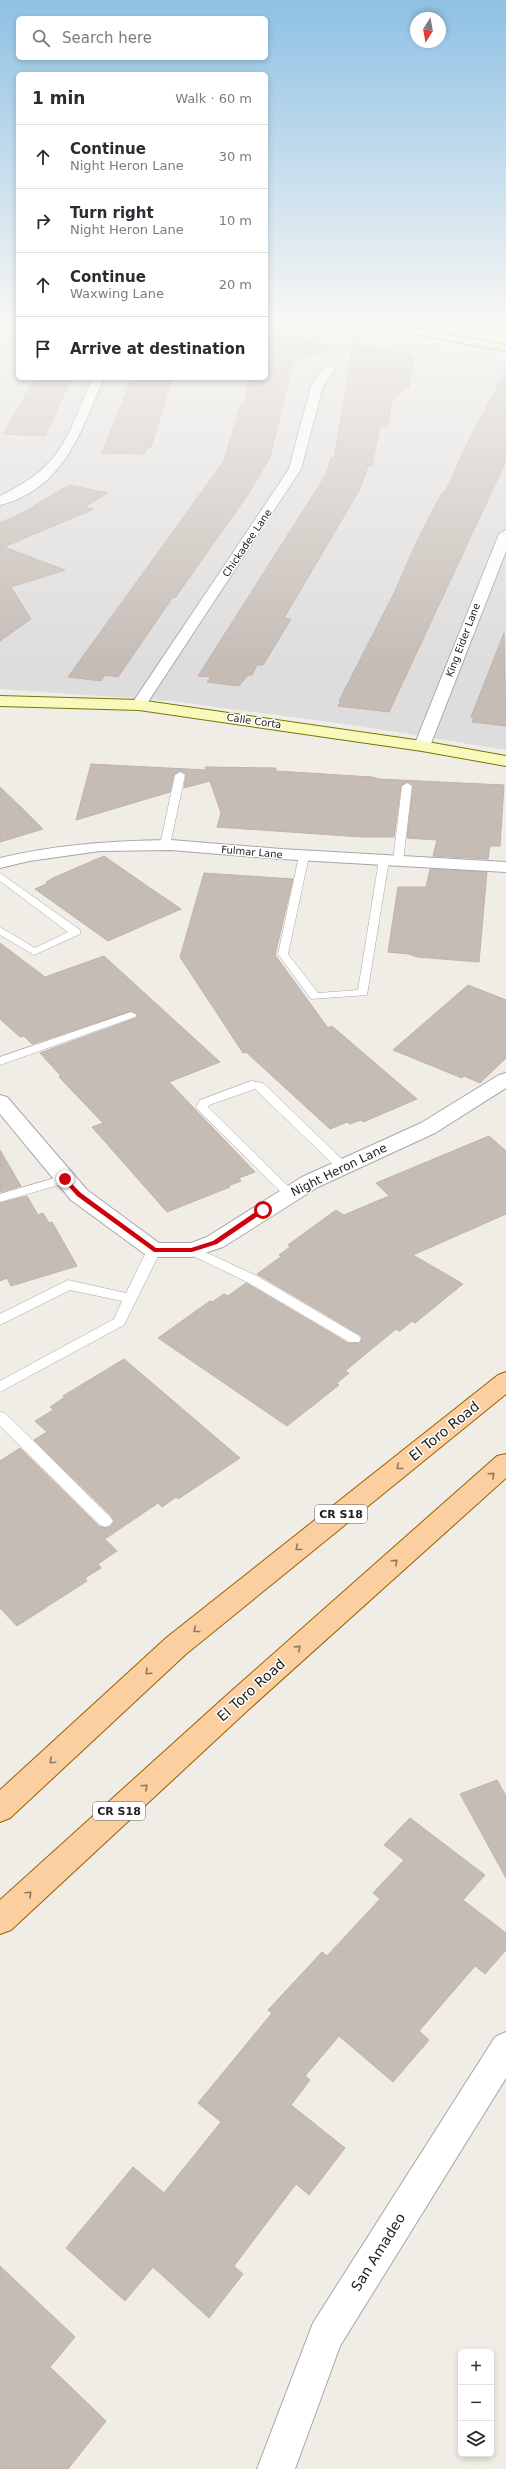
<!DOCTYPE html>
<meta charset="utf-8">
<style>
body{margin:0;font-family:"DejaVu Sans",sans-serif;background:#f7f7f7;color:#2b2b33}
.controls{position:absolute;right:12px;bottom:12px;display:grid;overflow:hidden;border-radius:6px;box-shadow:0 2px 6px #0003}
.controls button{width:36px;height:36px;display:grid;place-items:center;padding:0;border:0;border-bottom:1px solid #e1e1e2;background:#fff;color:#2b2b33;font:20px sans-serif}
.compass{position:absolute;left:410px;top:12px;width:36px;height:36px;border-radius:50%;background:#fff;box-shadow:0 2px 6px #0003;rotate:191deg}
.stop{position:absolute;width:12px;height:12px;margin:-9px;border:3px solid #cf010d;border-radius:50%;background:#fff}
.stop.end{background:#cf010d;border-color:#fff;box-shadow:0 1px 4px #0008}
.list{margin:0;padding:0;list-style:none}
h2{display:flex;justify-content:space-between;align-items:center;height:52px;margin:0;padding:0 16px;font-size:17px}
h2 small{font-size:13px;font-weight:400;color:#7c7c81}
.list li{display:grid;grid-template-columns:26px 1fr auto;gap:12px;align-items:center;box-sizing:border-box;height:64px;padding:0 16px;border-top:1px solid #e1e1e2}
.list b{display:block;font-size:15px;white-space:nowrap}
.list p{margin:0;font-size:13px;white-space:nowrap;color:#7c7c81}
.list em{font-size:13px;font-style:normal;color:#7c7c81}
.icon{flex:none;width:22px;height:22px;fill:none;stroke:currentColor;stroke-width:2;stroke-linecap:round;stroke-linejoin:round}
.map{position:relative;flex:none;width:506px;height:2469px;overflow:hidden}
.search{position:absolute;background:#fff;box-shadow:0 2px 6px #0003;left:16px;top:16px;width:252px;height:44px;display:flex;align-items:center;gap:10px;box-sizing:border-box;padding:0 14px;border-radius:6px;color:#7c7c81;font-size:15px}
.panel{position:absolute;background:#fff;box-shadow:0 2px 6px #0003;left:16px;top:72px;width:252px;height:308px;border-radius:6px}
.map>svg:first-child{display:block}
</style>
<div class="map">
<svg width="506" height="2469" viewBox="0 0 506 2469">
<rect width="100%" height="100%" fill="#f0ede6"/>
<path fill="#dedddd" d="M0,319h18v59h248v-59h18l222,41v390l-146,-24 -189,-25 -171,-12z"/>
<path fill="#ceeaad" d="M412,319h94v17z"/>
<path fill="#c4f9c6" d="M439,319h67v8l-15,3z"/>
<g fill="#c5bcb6" stroke="#c2b2a9">
<path d="M297,335l32,14 -36,13 -23,95 -21,36 -74,105 -2,-1 -55,80 -13,-2 -4,6 -33,-4 156,-216 17,-57h3l6,-26h16v-38z"/>
<path d="M353,344l61,11 -5,33h-7l-1,6h-5l-1,6 -3,-1 -4,28 -8,-1 -8,40h-4l-8,23 -76,129 7,1 -28,46h-6l-5,10h-4l-9,11 -32,-4 4,-5 -13,-1 129,-203 4,-15h3z"/>
<path d="M506,370v91l-117,251 -51,-6 3,-5h-2l56,-110 22,-50 25,-48 4,-3 20,-44z"/>
<path d="M35,378h37l-27,58 -42,-2z"/>
<path d="M132,378h40l-21,70h-3l-4,6 -42,-1z"/>
<path d="M69,485l39,8 -24,14 10,2 -90,38 61,23 -54,17 20,32 -31,22v-118l22,-10z"/>
<path d="M504,633l2,93 -34,-4 2,-5h-3z"/>
<path d="M91,764l115,6 -1,-3 71,1v3l96,6 7,2 125,6 -4,61h-10l-2,13 -55,-3 4,-16 -30,-2 6,-52 -5,-4 -7,4 -7,51h-32l-145,-10 4,-14 -11,-32 -26,7 2,-14 -5,-3 -7,4 -4,17 -94,28z"/>
<path d="M0,787l25,24 18,18 -43,13z"/>
<path d="M104,856l46,32 31,21 -73,32 -73,-52 13,-6 -2,-1 9,-5z"/>
<path d="M430,869l57,3 -8,90 -62,-5 -8,-3 -21,-2 10,-65h28z"/>
<path d="M204,873l89,6 -18,76 53,73 4,-2 85,73 -54,23 -2,-2 -11,4 -3,-2 -17,7 -84,-77 -3,1 -63,-96z"/>
<path d="M0,943l45,34 59,-21 116,106 -51,20 86,90 -16,6 2,3 -13,5 2,1 -63,25 -75,-85 11,-4 -44,-46 2,-1 -21,-23 96,-35 2,-3 -7,-4 -99,33 -8,-8 -4,1 -20,-18z"/>
<path d="M468,985l38,15v58l-26,25 -16,-7 -2,2 -69,-28z"/>
<path d="M489,1136l17,15v63l-93,41 50,29 -48,39 -3,-2 -12,10 -4,-2 -51,42 4,2 -12,10 2,2 -52,41 -129,-88 52,-37 2,1 12,-8 4,2 18,-13 102,60h12l2,-5 -2,-3 -103,-61 25,-18 -3,-1 11,-8 -2,-2 48,-35 8,5 45,-19 -13,-13z"/>
<path d="M0,1150l21,36 -21,6z"/>
<path d="M27,1196l11,19 5,-2 6,10 3,-1 25,44 -66,20 -4,-8 -7,3v-78z"/>
<path d="M124,1359l116,99 -62,41 -2,-2 -14,10 -4,-4 -53,36 12,12 -19,13 3,4 -16,10 2,3 -70,45 -17,-18v-147l20,-13 79,78 7,2 5,-2 3,-5 -3,-5 -77,-76 13,-8 -12,-11 18,-11 -3,-3 15,-10 -2,-1z"/>
<path d="M497,1780l9,16v82l-46,-84z"/>
<path d="M410,1818l75,57 -22,25 43,33v17l-21,24 -10,-8 -56,65 10,9 -36,42 -54,-46 -34,40 5,4 -19,25 54,43 -36,47 -13,-11 -62,82 9,8 -34,44 -56,-51 -28,34 -59,-53 67,-81 31,26 57,-71 -23,-19 74,-90 -4,-3 54,-58 5,4 53,-57 -7,-6 31,-33 -20,-15z"/>
<path d="M0,2266l75,71 -25,30 56,54 -38,48h-68z"/>
</g>
<g fill="none" stroke-linecap="round" stroke-linejoin="round">
<defs>
<g id="lane">
<path d="M180,772l5,3 -15,70 -5,3 -5,-3 15,-70z"/>
<path d="M407,783l5,3 -9,75 -5,3 -5,-3 9,-75z"/>
<path d="M304,853l5,3 -21,98 30,39 40,-3 21,-130 5,-3 5,3 -22,135 -56,4 -33,-45 21,-98z"/>
<path d="M0,873l80,57v4l-46,21 -34,-20v-8l35,21 33,-16 -68,-51z"/>
<path d="M131,1012l6,3 -2,2 -135,48v-8z"/>
<path d="M251,1081l12,2 83,80 2,3 -2,3h-8l-83,-80 -46,16 -1,2 88,87 -6,4 -4,-1 -90,-89 4,-8z"/>
<path d="M65,1175l4,1 2,3 -2,3 -69,20v-8z"/>
<path d="M154,1246l7,4 -37,75 -124,67v-11l114,-62 8,-18 -52,-11 -70,35v-11l68,-34 58,13 21,-43z"/>
<path d="M192,1246l65,30 102,60 2,3 -2,3h-10l-102,-60 -60,-29 -2,-3z"/>
<path d="M0,1412l5,1 105,104 3,4 -3,4 -5,2 -5,-2 -100,-99z"/>
</g>
<g id="street">
<path d="M329,366l6,3 -12,17 -22,83 -157,239h-10l-3,-3 158,-236 22,-83 14,-19z"/>
<path d="M92,378h12c-23,53 -40,111 -104,127v-9c63,-30 67,-58 92,-118z"/>
<path d="M506,530v21l-76,195 -2,3h-12l-2,-3 85,-212z"/>
<path d="M171,840l110,9 225,13v10l-225,-13 -110,-9 -71,1 -71,10 -29,7v-10c59,-14 111,-17 171,-18z"/>
<path d="M506,1073v15l-71,45 -117,54 -95,60 -31,10h-38l-8,-2 -75,-55 -71,-86v-19l7,2 80,93 72,53h32l16,-6 95,-60 119,-54 78,-48z"/>
<path d="M506,2032v46l-166,268 -45,123h-38l56,-146 182,-286z"/>
</g>
<g id="secondary">
<path d="M343,319h19l144,26v6l-158,-29z"/>
<path d="M0,696l139,4 283,41 84,15v10l-84,-15 -283,-41 -139,-4z"/>
</g>
<g id="primary">
<path d="M506,1372v22l-320,260 -176,164 -10,4v-32l166,-152 332,-263z"/>
<path d="M506,1454v24l-258,232 -237,220 -11,4v-34l228,-206 269,-238z"/>
</g>
</defs>
<use href="#lane" stroke="#a7a7a7" stroke-width="1"/>
<use href="#street" stroke="#a7a7a7" stroke-width="2"/>
<use href="#secondary" stroke="#737805" stroke-width="2"/>
<use href="#primary" stroke="#9b5f01" stroke-width="2"/>
<use href="#lane" fill="#fff" fill-rule="evenodd"/>
<use href="#street" fill="#fff" fill-rule="evenodd"/>
<use href="#secondary" fill="#f9f9bb" fill-rule="evenodd"/>
<use href="#primary" fill="#fbcfa0" fill-rule="evenodd"/>
</g>
<defs><path id="oneway-chevron" d="M-2-3.5L2.5 0L-2 3.5" fill="none" stroke-width="1.6" stroke-linecap="round" stroke-linejoin="round"/></defs>
<g stroke="#8e7860">
<use href="#oneway-chevron" transform="translate(399 1467) rotate(141)"/>
<use href="#oneway-chevron" transform="translate(492 1475) rotate(-42)"/>
<use href="#oneway-chevron" transform="translate(298 1548) rotate(141)"/>
<use href="#oneway-chevron" transform="translate(395 1562) rotate(-42)"/>
<use href="#oneway-chevron" transform="translate(196 1630) rotate(141)"/>
<use href="#oneway-chevron" transform="translate(298 1648) rotate(-42)"/>
<use href="#oneway-chevron" transform="translate(148 1672) rotate(137)"/>
<use href="#oneway-chevron" transform="translate(52 1761) rotate(137)"/>
<use href="#oneway-chevron" transform="translate(145 1787) rotate(-43)"/>
<use href="#oneway-chevron" transform="translate(29 1894) rotate(-43)"/>
</g>
<linearGradient id="sky" x2="0" y2="1"><stop stop-color="#8ec1e4"/><stop offset="0.48" stop-color="#f8f7f4"/><stop offset="1" stop-color="#f8f7f4" stop-opacity="0"/></linearGradient>
<rect width="506" height="664" fill="url(#sky)"/>
<path fill="#cf010d" d="M65,1177l16,16 75,55h35l22,-7 48,-33 6,2 -50,34 -25,8h-38l-77,-56 -15,-17z"/>
<g text-anchor="middle" dominant-baseline="central" stroke-width="3" stroke-linejoin="round" paint-order="stroke">
<g font-size="10" fill="#202020" stroke="#fff">
<text transform="translate(247 543) rotate(-56)">Chickadee Lane</text>
<text transform="translate(463 640) rotate(-69)">King Eider Lane</text>
<text transform="translate(254 721) rotate(8)">Calle Corta</text>
<text transform="translate(252 852) rotate(5)">Fulmar Lane</text>
</g>
<g fill="#fff" stroke="#636363" stroke-width="1">
<rect x="315" y="1505" width="52" height="18" rx="3"/>
<rect x="93" y="1802" width="52" height="18" rx="3"/>
</g>
<g font-size="11" font-weight="bold" fill="#202020">
<text x="341" y="1514">CR S18</text>
<text x="119" y="1811">CR S18</text>
</g>
<g font-size="12" fill="#202020" stroke="#fff">
<text transform="translate(339 1170) rotate(-26)">Night Heron Lane</text>
</g>
<g font-size="14" fill="#202020" stroke="#fff">
<text transform="translate(444 1431) rotate(-39)">El Toro Road</text>
<text transform="translate(251 1690) rotate(-42)">El Toro Road</text>
<text transform="translate(378 2252) rotate(-58)">San Amadeo</text>
</g>
</g>
</svg>
<div class="controls">
<button>+</button>
<button>−</button>
<button><svg class="icon" aria-label="layers" viewBox="0 0 24 24"><path d="M12 4l9 5-9 5-9-5zM3 14l9 5 9-5"/></svg></button>
</div>
<svg class="compass" viewBox="-18 -18 36 36"><path d="M0-13l5 13h-10z" fill="#e53935"/><path d="M0 13l5-13h-10z" fill="#7c7c81"/></svg>
<div class="stop" style="left:263px;top:1210px"></div>
<div class="stop end" style="left:65px;top:1179px"></div>
<div class="search"><svg class="icon" aria-label="search" viewBox="0 0 24 24"><circle cx="10" cy="10" r="6"/><path d="M15 15l6 6"/></svg>Search here</div>
<section class="panel">
<h2>1 min<small>Walk · 60 m</small></h2>
<ul class="list">
<li><svg class="icon" aria-label="ahead" viewBox="0 0 24 24"><path d="M12 20V5M6 11l6-6 6 6"/></svg><div><b>Continue</b><p>Night Heron Lane</p></div><em>30 m</em></li>
<li><svg class="icon" aria-label="right" viewBox="0 0 24 24"><path d="M7 20v-9h11M14 6l5 5-5 5"/></svg><div><b>Turn right</b><p>Night Heron Lane</p></div><em>10 m</em></li>
<li><svg class="icon" aria-label="ahead" viewBox="0 0 24 24"><path d="M12 20V5M6 11l6-6 6 6"/></svg><div><b>Continue</b><p>Waxwing Lane</p></div><em>20 m</em></li>
<li><svg class="icon" aria-label="arrive" viewBox="0 0 24 24"><path d="M6 21V4h12l-3 4 3 4H6"/></svg><div><b>Arrive at destination</b></div></li>
</ul>
</section>
</div>
